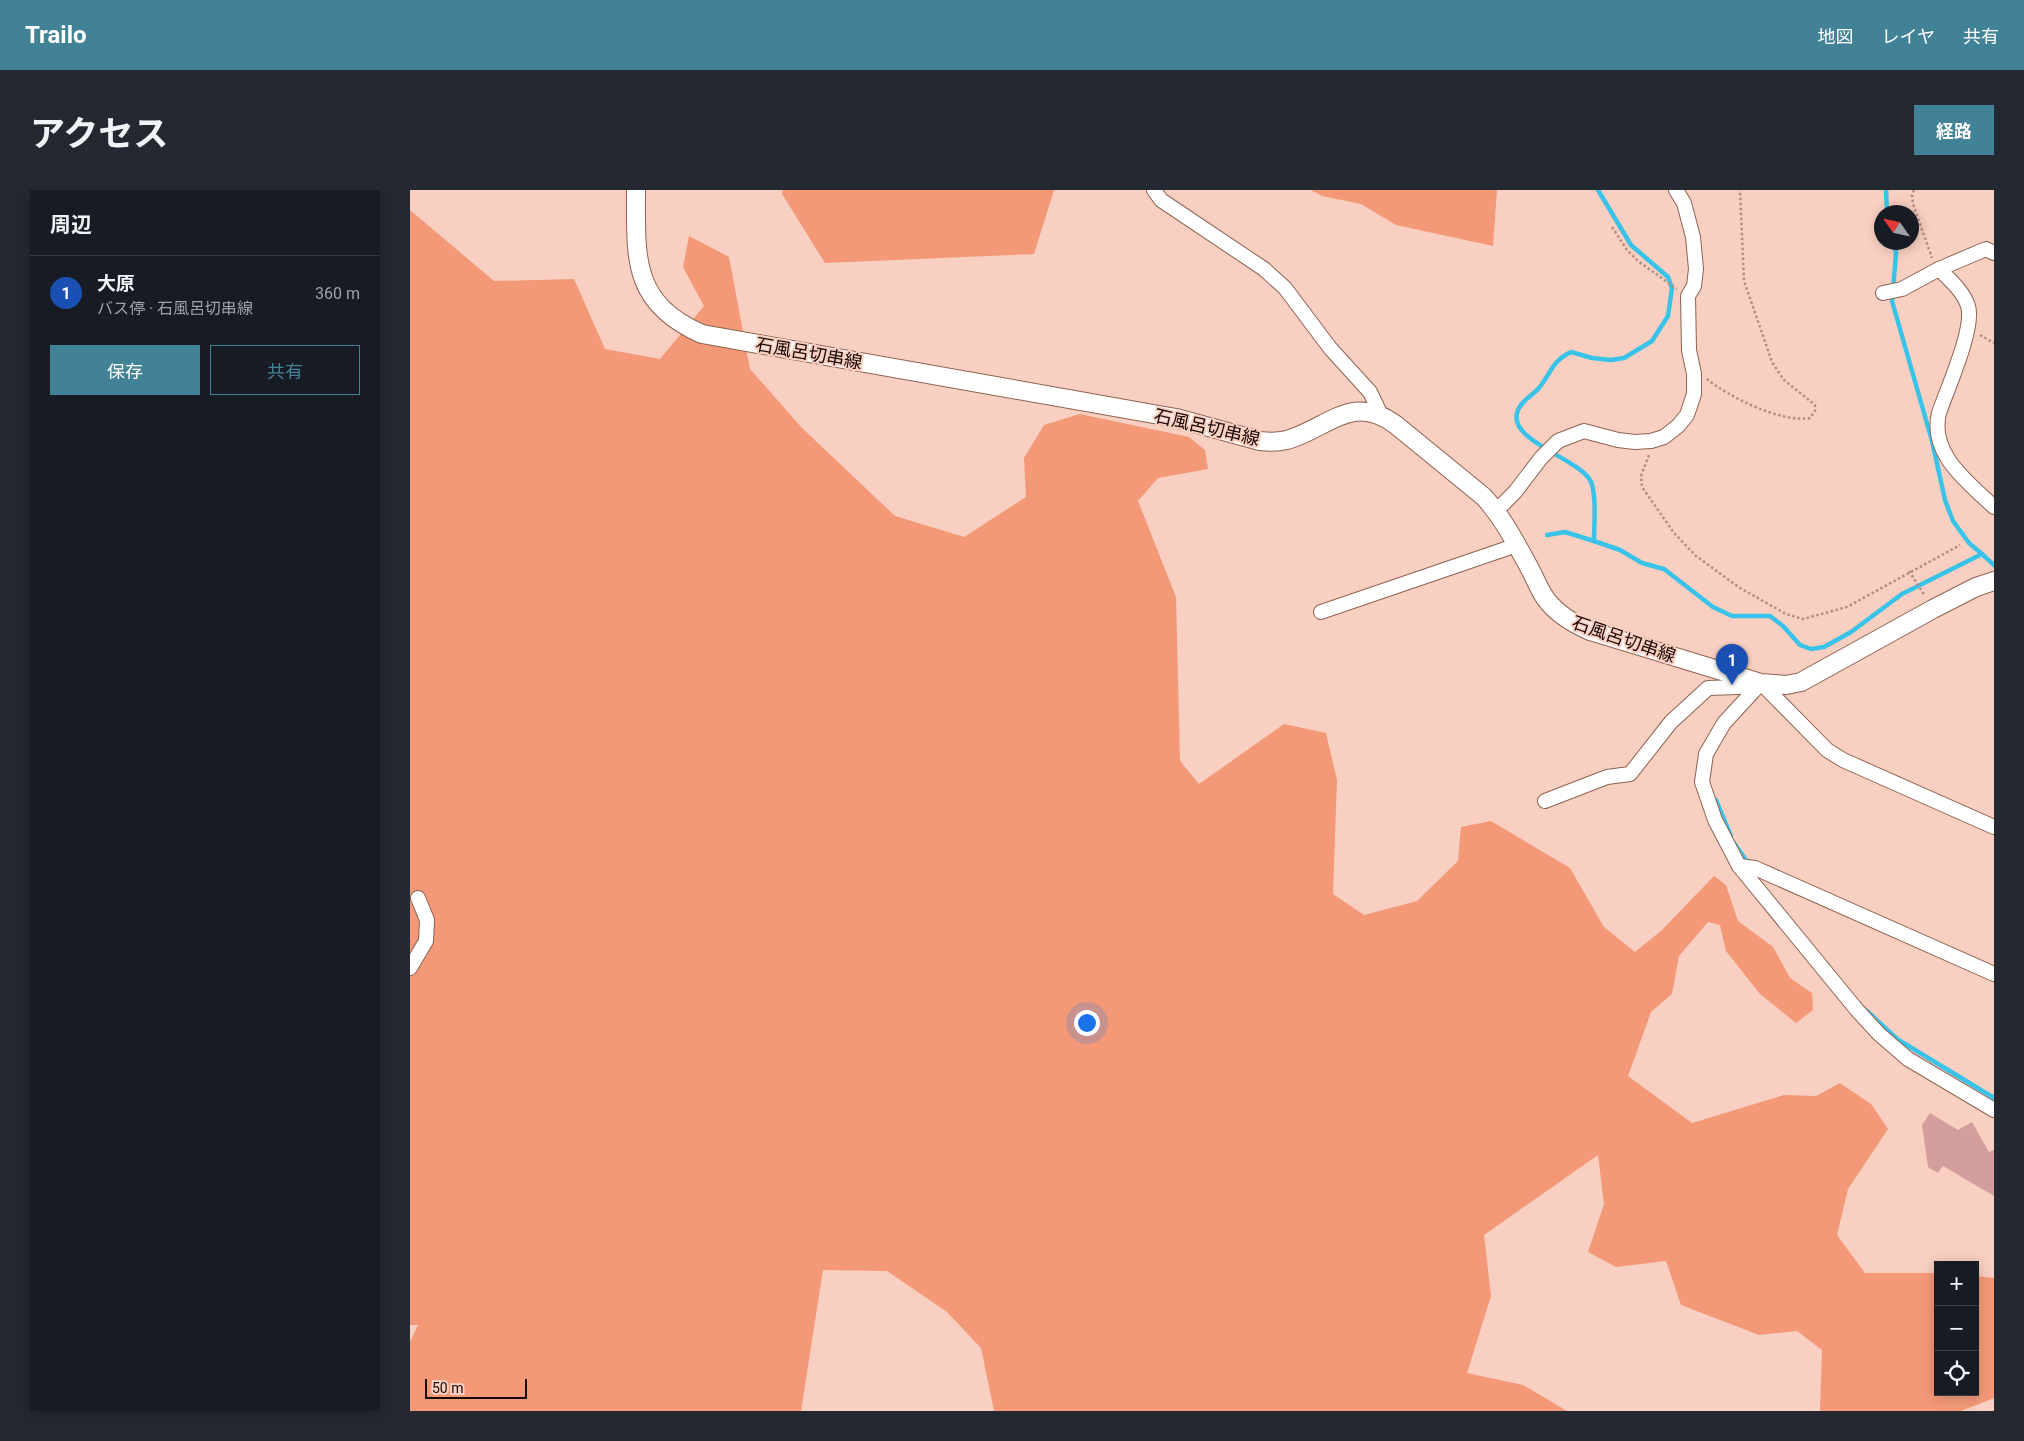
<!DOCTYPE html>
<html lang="ja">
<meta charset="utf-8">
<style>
body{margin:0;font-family:Roboto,"Noto Sans JP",sans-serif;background:#242831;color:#f1f3f6}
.controls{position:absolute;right:15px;bottom:15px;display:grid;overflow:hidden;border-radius:0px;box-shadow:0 2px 12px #0003}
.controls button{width:45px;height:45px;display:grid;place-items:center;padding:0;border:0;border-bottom:1px solid #363941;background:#171b24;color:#f1f3f6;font:25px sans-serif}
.compass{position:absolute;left:1464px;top:15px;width:45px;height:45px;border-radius:50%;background:#171b24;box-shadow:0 2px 12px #0003;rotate:304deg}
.scale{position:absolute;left:15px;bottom:12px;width:102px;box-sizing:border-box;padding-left:5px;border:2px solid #170703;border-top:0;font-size:14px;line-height:18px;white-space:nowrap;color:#170703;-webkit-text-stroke:4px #f8cfc0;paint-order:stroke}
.you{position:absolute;left:676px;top:832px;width:18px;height:18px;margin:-12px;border:4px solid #fff;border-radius:50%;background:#1a73e8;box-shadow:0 0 0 8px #1a73e833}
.badge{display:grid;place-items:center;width:32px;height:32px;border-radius:50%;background:#428296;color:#fff;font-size:16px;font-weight:700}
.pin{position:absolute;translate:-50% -41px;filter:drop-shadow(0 1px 2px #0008)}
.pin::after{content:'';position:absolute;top:26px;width:18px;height:15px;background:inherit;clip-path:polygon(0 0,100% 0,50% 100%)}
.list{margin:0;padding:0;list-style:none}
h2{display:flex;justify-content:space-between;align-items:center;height:65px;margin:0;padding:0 20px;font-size:21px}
h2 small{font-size:16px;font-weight:400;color:#9ea1a6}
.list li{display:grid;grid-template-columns:32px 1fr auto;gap:15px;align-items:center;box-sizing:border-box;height:75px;padding:0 20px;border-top:1px solid #363941}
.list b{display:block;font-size:19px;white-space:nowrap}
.list p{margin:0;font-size:16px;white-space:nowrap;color:#9ea1a6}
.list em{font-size:16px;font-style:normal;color:#9ea1a6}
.actions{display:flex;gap:10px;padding:15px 20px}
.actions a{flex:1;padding:11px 0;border:1px solid #428296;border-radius:0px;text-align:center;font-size:18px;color:#428296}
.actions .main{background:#428296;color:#fff}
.icon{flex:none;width:28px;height:28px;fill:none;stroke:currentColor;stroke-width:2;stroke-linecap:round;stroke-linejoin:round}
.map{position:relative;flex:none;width:1584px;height:1221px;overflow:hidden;border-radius:0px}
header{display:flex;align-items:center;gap:30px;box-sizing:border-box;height:70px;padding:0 25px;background:#428296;color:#fff}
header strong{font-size:24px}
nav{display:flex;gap:28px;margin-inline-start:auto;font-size:18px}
.intro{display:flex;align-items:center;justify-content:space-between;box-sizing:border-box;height:120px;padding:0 30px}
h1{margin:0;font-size:35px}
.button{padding:12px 22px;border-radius:0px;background:#428296;color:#fff;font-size:18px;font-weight:700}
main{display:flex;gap:30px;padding:0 30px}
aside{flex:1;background:#171b24;border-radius:0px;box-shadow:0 2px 12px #0003}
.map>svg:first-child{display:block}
</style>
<header>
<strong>Trailo</strong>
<nav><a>地図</a><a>レイヤ</a><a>共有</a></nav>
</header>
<div class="intro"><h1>アクセス</h1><a class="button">経路</a></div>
<main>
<aside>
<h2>周辺<small></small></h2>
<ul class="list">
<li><span class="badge" style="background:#1a4fb4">1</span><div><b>大原</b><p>バス停 · 石風呂切串線</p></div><em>360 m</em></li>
</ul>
<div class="actions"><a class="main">保存</a><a>共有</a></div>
</aside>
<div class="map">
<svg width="1584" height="1221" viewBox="0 0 1584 1221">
<rect width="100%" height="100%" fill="#f8cfc0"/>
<g fill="#f39978">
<path d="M373,0h271l-20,64 -209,9 -43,-69z"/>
<path d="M901,0h186l-4,56 -97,-21 -35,-21 -39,-8z"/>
<path d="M0,20l84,71 80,-2 31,70 55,10 44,-53 -21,-39 6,-31 40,21 21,112 52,59 93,88 69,21 62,-40 -2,-39 20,-33 36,-11 109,23 16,13 3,19 -50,9 -20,23 38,96 4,164 19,23 85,-60 42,9 11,47 -4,114 31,21 53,-14 41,-40 3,-34 30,-6 79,47 34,59 31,25 27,-22 52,-54 12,9 12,36 35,26 17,31 22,15 1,17 -17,13 -36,-29 -34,-43 -6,-26 -12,-3 -29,34 -7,38 -21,18 -23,64 64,47 92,-28 32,1 24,-13 31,21 17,25 -40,60 -11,46 28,38h73v119h37v-116l19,2v120l-33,13h-141l2,-61 -25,-19 -38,4 -78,-30 -15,-44 -50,6 -28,-15 16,-48 -6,-49 -114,80 7,61 -24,77 56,12 44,26h-573l-13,-63 -34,-36 -60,-41 -64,-1 -22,141h-391v-69l8,-17h-8z"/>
</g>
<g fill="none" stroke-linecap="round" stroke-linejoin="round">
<g stroke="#39c3e9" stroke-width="4.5">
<path d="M1188,0l33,55 37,32 4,11 -4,28 -16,25 -28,17 -13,2 -19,-2 -21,-6c-19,9 -20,21 -32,36 -7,8 -17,12 -21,22 -13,30 58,47 72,70 7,12 4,46 4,61l26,9 22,13 22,6 49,38 19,9h38l13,10 17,19 11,4 13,-2 27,-15 51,-38 80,-40 12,11"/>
<path d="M1476,0l1,22"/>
<path d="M1485,52l1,12 -4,47 40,140 13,59 8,21 16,22 13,11"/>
<path d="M1137,345l18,-3 29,9"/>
<path d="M1306,610l15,36"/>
<path d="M1324,653l14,20"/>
<path d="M1457,821l30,28 97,59"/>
</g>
</g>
<path fill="#d39e9c" d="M1520,923l28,17 14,-8 17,30 5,-2v46l-51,-30 -5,7 -10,-6 -6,-42z"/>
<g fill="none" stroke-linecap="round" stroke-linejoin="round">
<defs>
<g id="minor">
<path d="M744,0l7,10 103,69 21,19 45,60 40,44 11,23"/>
<path d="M1529,79c10,10 25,23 29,37 7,22 -21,83 -29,107 -10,41 29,69 55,94"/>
<path d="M1473,103l19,-4 37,-20 47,-20 8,4"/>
<path d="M1086,321l19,-19 26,-34 17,-17 26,-10 34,9 17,2 16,-1 13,-4 14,-11 9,-11 7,-21v-20l-5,-24 -1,-54 6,-10 2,-17 -3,-32 -9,-34 -8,-13"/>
<path d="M911,422l196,-67"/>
<path d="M1351,493l-37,40 -18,31 -4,28 13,38 24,46 118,144 22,24 29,25 86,51"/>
<path d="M1351,493l66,67 16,10 151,67"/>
<path d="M1135,611l62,-24 23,-3 41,-52 37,-34 30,-1 22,-4"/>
<path d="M1329,676l16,2 239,106"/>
<path d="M0,778l16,-27 1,-21 -9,-22"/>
</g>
<path id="major" d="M226,0c0,67 -5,113 66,144l474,84 84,23c9,1 18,1 27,-1 41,-12 66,-48 109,-15l88,72c19,21 32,46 46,72 6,11 10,24 19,34 11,13 25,21 41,28l171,52 25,2 15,-3 132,-73 43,-22 18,-6"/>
</defs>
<use href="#minor" stroke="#8e6251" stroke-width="16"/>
<use href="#major" stroke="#8e6251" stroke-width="20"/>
<g stroke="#b08f83" stroke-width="2.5" stroke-dasharray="2.5 2.5" stroke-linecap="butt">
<path d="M1504,0l-2,5 1,9 19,54"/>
<path d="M1202,37l15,23 11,11 39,28"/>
<path d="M1570,145l14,8"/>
<path d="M1297,189c22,18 74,44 103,39l5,-7v-6l-32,-26 -11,-17 -28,-81 -4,-91"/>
<path d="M1239,265l-8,21 1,11 32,46 22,23 44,32 46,26 17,5 44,-12 113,-62"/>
<path d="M1499,381l16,25"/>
</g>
<use href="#minor" stroke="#fff" stroke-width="14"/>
<use href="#major" stroke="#fff" stroke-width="18"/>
</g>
<g text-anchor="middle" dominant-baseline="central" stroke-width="4" stroke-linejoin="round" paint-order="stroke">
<g font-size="18" fill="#170703" stroke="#f8cfc0">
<text transform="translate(399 163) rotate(10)">石風呂切串線</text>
<text transform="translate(797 237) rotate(13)">石風呂切串線</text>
<text transform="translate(1214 449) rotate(19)">石風呂切串線</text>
</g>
</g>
</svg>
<div class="controls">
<button>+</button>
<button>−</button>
<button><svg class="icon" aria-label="locate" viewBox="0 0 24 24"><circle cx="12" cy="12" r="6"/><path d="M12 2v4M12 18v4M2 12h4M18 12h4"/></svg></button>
</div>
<svg class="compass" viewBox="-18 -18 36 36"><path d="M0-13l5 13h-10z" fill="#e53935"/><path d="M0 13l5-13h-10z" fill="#9ea1a6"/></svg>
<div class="scale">50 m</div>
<div class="you"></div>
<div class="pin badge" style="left:1322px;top:495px;background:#1a4fb4">1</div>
</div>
</main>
